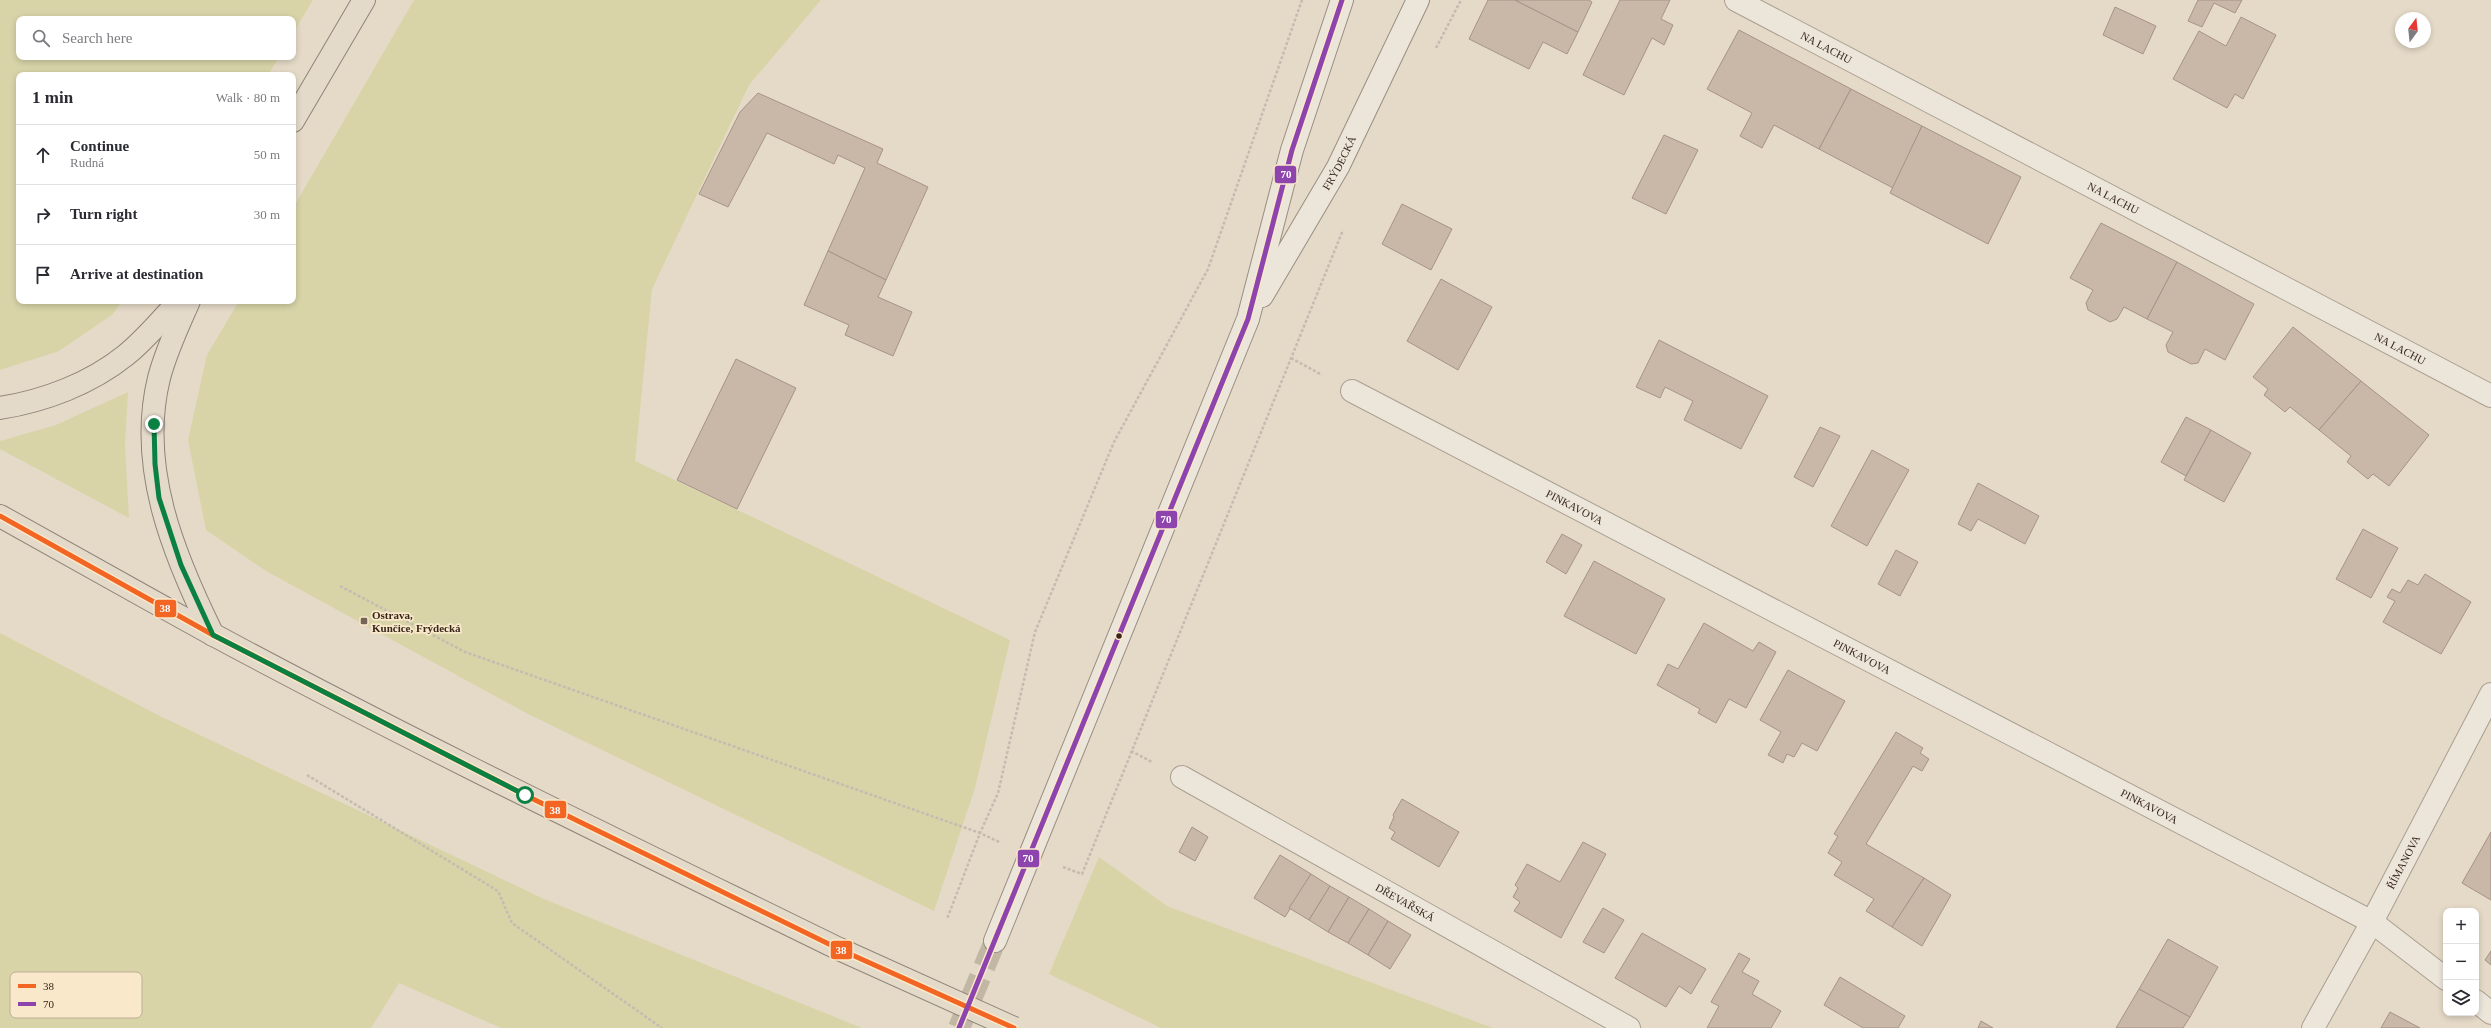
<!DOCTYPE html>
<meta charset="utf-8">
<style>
body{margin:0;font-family:"Times New Roman",serif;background:#f2f2f3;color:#2b2b33}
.controls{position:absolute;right:12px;bottom:12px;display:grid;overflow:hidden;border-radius:8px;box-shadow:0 2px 6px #0003}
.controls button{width:36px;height:36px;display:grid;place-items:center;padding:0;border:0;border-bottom:1px solid #e1e1e2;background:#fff;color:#2b2b33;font:20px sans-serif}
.compass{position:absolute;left:2395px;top:12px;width:36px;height:36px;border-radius:50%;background:#fff;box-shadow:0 2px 6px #0003;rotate:15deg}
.stop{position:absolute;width:12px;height:12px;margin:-9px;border:3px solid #0b8043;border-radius:50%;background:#fff}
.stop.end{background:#0b8043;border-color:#fff;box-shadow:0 1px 4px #0008}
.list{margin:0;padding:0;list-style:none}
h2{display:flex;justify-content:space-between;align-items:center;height:52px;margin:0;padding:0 16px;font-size:17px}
h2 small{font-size:13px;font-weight:400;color:#7c7c81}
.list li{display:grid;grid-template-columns:26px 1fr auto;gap:12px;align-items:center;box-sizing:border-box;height:60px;padding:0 16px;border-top:1px solid #e1e1e2}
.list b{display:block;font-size:15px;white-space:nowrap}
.list p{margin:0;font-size:13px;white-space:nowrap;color:#7c7c81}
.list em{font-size:13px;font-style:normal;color:#7c7c81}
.icon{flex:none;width:22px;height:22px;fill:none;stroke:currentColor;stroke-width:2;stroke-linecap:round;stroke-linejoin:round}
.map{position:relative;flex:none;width:2491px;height:1028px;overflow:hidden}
.search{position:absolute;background:#fff;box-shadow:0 2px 6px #0003;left:16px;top:16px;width:280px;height:44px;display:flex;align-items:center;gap:10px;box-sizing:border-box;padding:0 14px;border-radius:8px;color:#7c7c81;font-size:15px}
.panel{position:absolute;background:#fff;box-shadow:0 2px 6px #0003;left:16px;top:72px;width:280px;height:232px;border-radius:8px}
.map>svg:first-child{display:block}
</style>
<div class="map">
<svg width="2491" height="1028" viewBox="0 0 2491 1028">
<rect width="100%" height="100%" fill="#e5dac7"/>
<g fill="#d8d4a8">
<path d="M0,0h313l-20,33v-14h-274v38h260l-11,18h-249v226h103l-9,13 -54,37 -59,19z"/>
<path d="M414,0h407l-72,85 -97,204 -17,172 375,179 -35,148 -41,123 -406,-197 -262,-143 -60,-41 -18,-90 19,-85 32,-54h54v-93z"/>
<path d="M128,392l-3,53 4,73 -129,-69v-8l56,-16z"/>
<path d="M0,633l158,82 386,184 318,129h-361l-102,-45 -28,45h-371z"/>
<path d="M1099,857l68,49 326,122h-332l-112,-54z"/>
</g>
<g fill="#c9b7a8" stroke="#a59487">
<path d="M1488,0h27l63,32 -11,22 -24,-12 -14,27 -60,-30z"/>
<path d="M1515,0h74l3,2 -14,30z"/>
<path d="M1620,0h50l-9,19 12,6 -9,20 -12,-7 -28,57 -41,-20z"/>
<path d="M2198,0h44l-7,13 -21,-10 -12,24 -14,-6z"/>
<path d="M2115,7l41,19 -13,28 -40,-19z"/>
<path d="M2241,17l35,18 -33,64 -8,-5 -8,14 -54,-29 26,-48 27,15z"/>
<path d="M1739,30l112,59 -32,60 -45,-24 -12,23 -22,-12 12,-23 -45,-24z"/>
<path d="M1851,89l71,37 -29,62 -74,-39z"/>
<path d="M758,93l125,56 -6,14 51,24 -42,93 -58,-29 37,-83 -27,-13 -4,9 -67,-31 -39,74 -29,-13 41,-82z"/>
<path d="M1922,126l99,51 -33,67 -98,-51z"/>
<path d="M1664,135l34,15 -32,64 -34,-16z"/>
<path d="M1402,204l50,25 -21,41 -49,-26z"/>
<path d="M2101,223l76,39 -30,57 -23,-12 -7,12 -7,3 -22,-12 -2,-7 7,-13 -23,-12z"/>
<path d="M828,251l58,29 -8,17 34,15 -19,44 -48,-21 4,-10 -45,-20z"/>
<path d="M2177,262l77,42 -29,56 -20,-11 -7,14 -7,1 -23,-12 -2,-7 7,-13 -26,-13z"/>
<path d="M1441,279l51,28 -34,63 -51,-29z"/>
<path d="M2293,327l68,54 -42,49 -29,-23 -5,5 -21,-17 4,-6 -15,-12z"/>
<path d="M1659,340l109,56 -27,53 -57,-29 9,-19 -28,-14 -5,11 -24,-11z"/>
<path d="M736,359l60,29 -59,121 -60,-29z"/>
<path d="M2361,381l68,54 -40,51 -16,-12 -5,5 -21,-17 4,-6 -32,-26z"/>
<path d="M2186,417l25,13 -25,46 -25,-14z"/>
<path d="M1820,427l20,9 -27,51 -19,-10z"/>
<path d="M2211,430l40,23 -27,49 -40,-22z"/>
<path d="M1872,450l37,20 -42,76 -36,-20z"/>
<path d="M1978,483l61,33 -14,28 -47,-25 -7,12 -13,-7z"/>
<path d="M2363,529l35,19 -27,50 -35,-19z"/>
<path d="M1562,534l20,11 -16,29 -20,-12z"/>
<path d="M1896,550l22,12 -18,34 -22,-12z"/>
<path d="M1594,561l71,38 -29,55 -72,-38z"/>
<path d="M2425,574l46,28 -30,52 -58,-32 12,-21 -8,-4 5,-8 8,4 8,-13 10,5z"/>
<path d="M1704,623l49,28 6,-9 17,10 -30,56 -17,-9 -13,24 -18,-10 2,-4 -43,-24 11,-21 10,5z"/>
<path d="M1788,670l57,31 -28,50 -15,-8 -8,14 -7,-3 -4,9 -15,-8 13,-23 -21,-12z"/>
<path d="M1896,732l27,16 -3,5 9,6 -7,12 -9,-5 -47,78 58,34 -32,49 -26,-16 8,-12 -40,-24 8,-13 -14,-9 10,-17 -4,-2z"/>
<path d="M1402,799l57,33 -20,35 -48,-28 4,-7 -6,-4 5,-11 -1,-2z"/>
<path d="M1192,827l16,10 -13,24 -16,-9z"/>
<path d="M2491,832v68l-29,-17z"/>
<path d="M1583,842l23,12 -45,84 -47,-27 6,-9 -7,-5 5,-9 -3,-3 12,-21 33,18z"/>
<path d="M1280,855l31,19 -26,43 -31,-19z"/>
<path d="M1311,874l19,12 -21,34 -20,-12z"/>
<path d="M1924,878l27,17 -29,51 -30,-19z"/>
<path d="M1330,886l19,11 -21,35 -19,-12z"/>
<path d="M1349,897l20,12 -21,34 -20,-11z"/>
<path d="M1603,908l21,12 -20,33 -21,-11z"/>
<path d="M1369,909l19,12 -20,34 -20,-12z"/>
<path d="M1388,921l23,14 -21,34 -22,-14z"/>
<path d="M1642,933l64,36 -15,25 -12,-8 -13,21 -51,-29z"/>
<path d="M2168,939l50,28 -28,50 -51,-28z"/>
<path d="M2491,951v14l-6,-5z"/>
<path d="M1739,953l11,6 -8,13 17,9 -7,13 29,17 -10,17h-64l12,-22 -8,-4z"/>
<path d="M1840,977l65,39 -7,12h-35l-39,-23z"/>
<path d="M2139,989l51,28 -7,11h-67z"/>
<path d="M2390,1012l30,16h-39z"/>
<path d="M1981,1021l12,7h-15z"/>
</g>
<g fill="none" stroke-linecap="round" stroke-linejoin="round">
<path stroke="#c2b6a4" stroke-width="22" stroke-dasharray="22 11" stroke-linecap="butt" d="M959,1028l36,-87"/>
<defs>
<g id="minor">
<path id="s1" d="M1736,0l755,396"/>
<path id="s2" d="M1352,391l1020,531 74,57"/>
<path id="s3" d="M1182,777l447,251"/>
<path d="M2476,1001l15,12"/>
<path id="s4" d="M2313,1028l59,-106 119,-228"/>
</g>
<g id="secondary">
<path id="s5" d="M1262,296l76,-129 80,-167"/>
<path d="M995,941l253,-622 44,-169 50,-150"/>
</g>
<g id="primary">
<path d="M293,121l71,-121"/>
<path d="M189,301c-11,25 -23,50 -30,77 -22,89 15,178 54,257"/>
<path d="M0,408c44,-7 90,-24 126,-53 19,-15 36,-36 53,-54"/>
<path d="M0,516c70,39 141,79 212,118 206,111 417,212 627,315"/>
</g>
</defs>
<use href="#minor" stroke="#a99f91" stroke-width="24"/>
<use href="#secondary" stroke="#998e81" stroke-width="24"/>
<use href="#primary" stroke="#8f8478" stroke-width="24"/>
<g stroke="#c4bbb1" stroke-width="2.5" stroke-dasharray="3 2" stroke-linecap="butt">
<path d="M1436,48l25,-48"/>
<path d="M1291,358l31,17"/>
<path d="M340,586l125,66 515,181 -33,86"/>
<path d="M1131,751l21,11"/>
<path d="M307,775l191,116 14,32 150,105"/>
<path d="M999,842l-19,-9 18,-40 37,-161 79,-190 94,-173 94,-269"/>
<path d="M1063,867l19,7 261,-644"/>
</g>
<use href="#minor" stroke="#ece5da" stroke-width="22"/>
<use href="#secondary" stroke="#ece5da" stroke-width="22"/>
<use href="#primary" stroke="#e4daca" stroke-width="22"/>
<defs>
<path id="primary-bridge" d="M839,949l175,79"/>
</defs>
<use href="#primary-bridge" stroke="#8f8478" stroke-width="24" stroke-linecap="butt"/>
<use href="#primary-bridge" stroke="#e4daca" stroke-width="22"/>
<defs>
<path id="bus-1" d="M0,516l213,119 312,160 314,154 175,79"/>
<path id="bus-2" d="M959,1028l289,-709 44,-169 50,-150"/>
</defs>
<use href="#bus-1" stroke="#f9e8ca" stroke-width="8"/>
<use href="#bus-2" stroke="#f9e8ca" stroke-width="8"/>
<use href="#bus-1" stroke="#f26522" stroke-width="5"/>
<use href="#bus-2" stroke="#8e44ad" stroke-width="5"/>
</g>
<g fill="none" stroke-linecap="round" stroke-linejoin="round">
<path stroke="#0b8043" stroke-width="5" d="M154,424l1,40 4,34 22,67 32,70 312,160"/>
</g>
<rect fill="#746557" stroke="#f9e8ca" stroke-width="1.5" x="360" y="617" width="8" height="8" rx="2"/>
<circle fill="#37261a" stroke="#f9e8ca" stroke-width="1.5" cx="1119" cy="636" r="3.5"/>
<g text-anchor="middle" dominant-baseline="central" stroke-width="3.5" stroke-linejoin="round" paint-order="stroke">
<g font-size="11" fill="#37261a" stroke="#f9e8ca">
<text stroke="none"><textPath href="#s1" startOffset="102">NA LACHU</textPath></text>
<text stroke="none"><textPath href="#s5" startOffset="154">FRÝDECKÁ</textPath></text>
<text stroke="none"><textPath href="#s1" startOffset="426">NA LACHU</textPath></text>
<text stroke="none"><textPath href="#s1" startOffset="750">NA LACHU</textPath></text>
<text stroke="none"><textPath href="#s2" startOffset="251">PINKAVOVA</textPath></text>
<text stroke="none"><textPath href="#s2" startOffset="575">PINKAVOVA</textPath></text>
<text stroke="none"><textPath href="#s2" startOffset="899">PINKAVOVA</textPath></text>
<text stroke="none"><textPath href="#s4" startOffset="189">ŘÍMANOVA</textPath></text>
<text stroke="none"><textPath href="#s3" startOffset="256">DŘEVAŘSKÁ</textPath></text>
</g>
<g font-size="11" font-weight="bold" fill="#37261a" stroke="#f9e8ca" text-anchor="start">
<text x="372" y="615">Ostrava,<tspan x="372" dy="13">Kunčice, Frýdecká</tspan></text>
</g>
</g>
<rect x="10" y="972" width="132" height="46" rx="6" fill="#f9e8ca" stroke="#bfae95" stroke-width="1"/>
<rect x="18" y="984" width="18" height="4" fill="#f26522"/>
<rect x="18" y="1002" width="18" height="4" fill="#8e44ad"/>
<g font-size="11" fill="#37261a">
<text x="43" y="990">38</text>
<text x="43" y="1008">70</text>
</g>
<g stroke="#f9e8ca" stroke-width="1.5">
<rect x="1274" y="165" width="23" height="19" rx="4" fill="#8e44ad"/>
<rect x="1155" y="510" width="23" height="19" rx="4" fill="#8e44ad"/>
<rect x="154" y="599" width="23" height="19" rx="4" fill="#f26522"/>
<rect x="544" y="800" width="23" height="19" rx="4" fill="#f26522"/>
<rect x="1017" y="849" width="23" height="19" rx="4" fill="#8e44ad"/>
<rect x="830" y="940" width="23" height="20" rx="4" fill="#f26522"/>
</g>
<g font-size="11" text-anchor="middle" font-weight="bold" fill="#fff">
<text x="1286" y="178">70</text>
<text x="1166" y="523">70</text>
<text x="165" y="612">38</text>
<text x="555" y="814">38</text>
<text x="1028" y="862">70</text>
<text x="841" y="954">38</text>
</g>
</svg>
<div class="controls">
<button>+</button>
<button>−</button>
<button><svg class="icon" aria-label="layers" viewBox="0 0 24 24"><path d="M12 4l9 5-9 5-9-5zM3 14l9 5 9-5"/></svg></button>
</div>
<svg class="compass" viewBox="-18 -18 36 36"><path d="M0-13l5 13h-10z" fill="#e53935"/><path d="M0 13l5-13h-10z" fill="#7c7c81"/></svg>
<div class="stop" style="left:525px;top:795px"></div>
<div class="stop end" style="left:154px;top:424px"></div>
<div class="search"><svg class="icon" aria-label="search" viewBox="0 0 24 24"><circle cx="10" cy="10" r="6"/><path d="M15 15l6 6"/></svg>Search here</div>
<section class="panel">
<h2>1 min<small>Walk · 80 m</small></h2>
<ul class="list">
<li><svg class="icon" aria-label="ahead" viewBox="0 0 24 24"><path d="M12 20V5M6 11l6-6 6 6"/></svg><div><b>Continue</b><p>Rudná</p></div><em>50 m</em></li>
<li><svg class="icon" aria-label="right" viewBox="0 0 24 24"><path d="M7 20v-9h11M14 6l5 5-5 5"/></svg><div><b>Turn right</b></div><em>30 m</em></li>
<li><svg class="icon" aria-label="arrive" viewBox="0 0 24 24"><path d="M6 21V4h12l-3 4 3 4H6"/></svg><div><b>Arrive at destination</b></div></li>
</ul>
</section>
</div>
